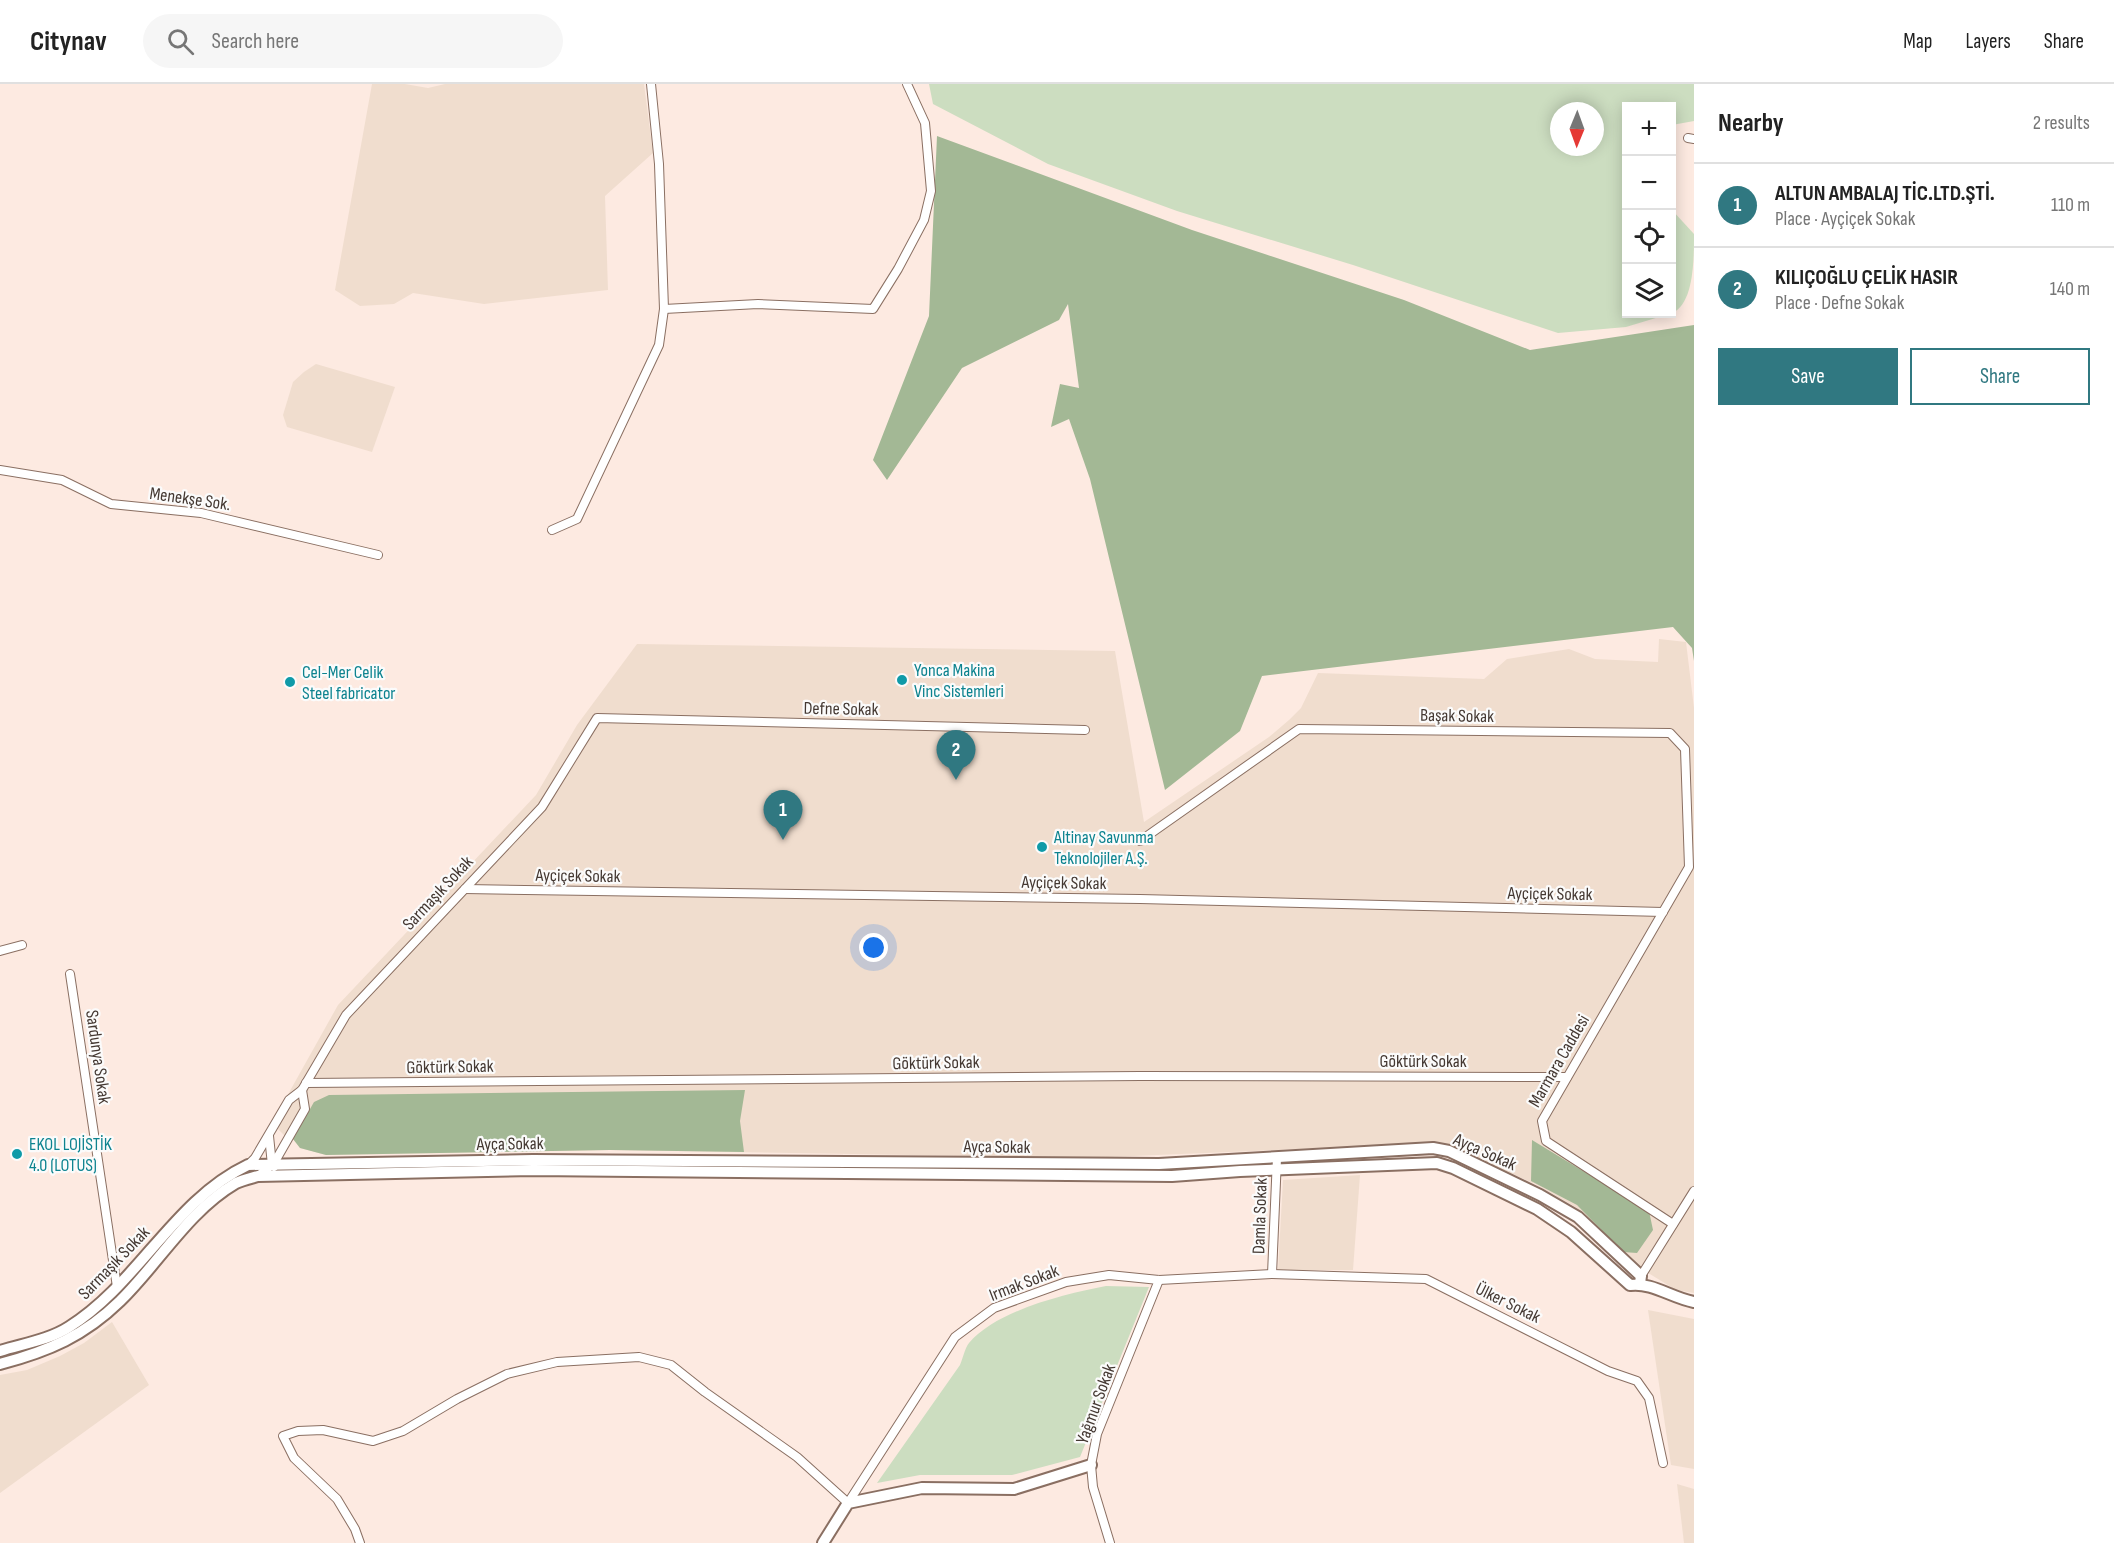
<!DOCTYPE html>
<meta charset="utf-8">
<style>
body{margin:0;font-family:"Sofia Sans Condensed",sans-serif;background:#f6f6f6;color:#222}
.controls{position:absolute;right:18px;top:18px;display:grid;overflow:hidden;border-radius:0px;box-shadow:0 3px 15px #0003}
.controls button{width:54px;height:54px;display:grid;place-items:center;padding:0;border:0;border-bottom:2px solid #e0e0e0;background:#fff;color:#222;font:30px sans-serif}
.compass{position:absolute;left:1550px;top:18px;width:54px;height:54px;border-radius:50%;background:#fff;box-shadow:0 3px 15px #0003;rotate:181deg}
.you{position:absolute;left:874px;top:864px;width:21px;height:21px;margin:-15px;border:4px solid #fff;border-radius:50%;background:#1a73e8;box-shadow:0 0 0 9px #1a73e833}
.badge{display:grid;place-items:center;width:39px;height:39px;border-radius:50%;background:#307881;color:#fff;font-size:20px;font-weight:700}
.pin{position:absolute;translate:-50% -50px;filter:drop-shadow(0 2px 3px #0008)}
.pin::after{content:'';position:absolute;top:32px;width:21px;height:18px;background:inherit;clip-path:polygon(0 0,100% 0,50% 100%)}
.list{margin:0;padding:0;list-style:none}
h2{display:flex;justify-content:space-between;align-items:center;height:78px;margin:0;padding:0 24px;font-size:26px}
h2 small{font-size:20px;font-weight:400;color:#767676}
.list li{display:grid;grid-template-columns:39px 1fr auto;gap:18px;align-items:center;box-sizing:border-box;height:84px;padding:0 24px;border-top:2px solid #e0e0e0}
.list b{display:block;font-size:22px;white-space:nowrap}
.list p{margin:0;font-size:20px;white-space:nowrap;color:#767676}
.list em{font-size:20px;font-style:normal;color:#767676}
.actions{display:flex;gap:12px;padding:18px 24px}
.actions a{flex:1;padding:14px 0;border:2px solid #307881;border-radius:0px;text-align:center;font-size:21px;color:#307881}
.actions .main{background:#307881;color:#fff}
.icon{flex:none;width:33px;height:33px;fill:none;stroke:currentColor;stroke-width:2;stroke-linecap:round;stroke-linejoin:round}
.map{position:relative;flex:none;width:1694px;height:1459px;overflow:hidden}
header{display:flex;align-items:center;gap:36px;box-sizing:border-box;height:84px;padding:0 30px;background:#fff;border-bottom:2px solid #e0e0e0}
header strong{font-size:28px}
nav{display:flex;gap:33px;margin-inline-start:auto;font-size:21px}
.search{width:420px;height:54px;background:#f6f6f6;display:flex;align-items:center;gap:15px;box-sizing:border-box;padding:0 21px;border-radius:33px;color:#767676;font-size:22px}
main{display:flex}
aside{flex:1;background:#fff}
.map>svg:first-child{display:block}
</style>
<header>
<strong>Citynav</strong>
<div class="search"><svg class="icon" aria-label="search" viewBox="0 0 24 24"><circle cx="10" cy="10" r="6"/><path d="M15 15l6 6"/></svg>Search here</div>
<nav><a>Map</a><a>Layers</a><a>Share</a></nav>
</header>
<main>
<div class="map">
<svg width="1694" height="1459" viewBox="0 0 1694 1459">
<rect width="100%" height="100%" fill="#fdeae1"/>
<g fill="#f0ddce">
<path d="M372,0h33l23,4 17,-4h199l9,69 -48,43 3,94 -124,14 -71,-11 -19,11 -34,2 -25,-16z"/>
<path d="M316,280l79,23 -23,65 -85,-25 -4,-12 10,-33 11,-10z"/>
<path d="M1659,555l27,3 8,66v585l-18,-3 -49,-30 -50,-52 -42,-24 -93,-41 -357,15 -475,-8 -284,5 -26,-7 -7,-9 -9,-4 -12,-12 66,-118 198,-210 41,-70 60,-81 478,7 29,171 125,-85 20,-17 12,-12 17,-35 166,6 23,-20 62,-10 26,10 63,3z"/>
<path d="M1360,1091l-7,95h-75l5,-90z"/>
<path d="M1648,1226l46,9v150l-23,-4z"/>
<path d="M112,1238l37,63 -149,108v-118l27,-5 33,-14 24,-13z"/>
<path d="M1677,1400l17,5v54h-10z"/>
</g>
<g fill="#ccddc0" fill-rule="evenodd">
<path d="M929,0h765v37l-22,4v-19h-46v208h43l-43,13 -68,6 -205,-68 -176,-54 -129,-47 -115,-60zM1559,27h36v36h-36z"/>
<path d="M1672,126l22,24c0,25 0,70 -22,79z"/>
<path d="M1106,1202l43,1 -69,170 -68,18h-92l-43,8 83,-118c3,-7 5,-17 9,-22 28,-33 96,-49 137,-57z"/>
</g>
<g fill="#a3b895">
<path d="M937,52l255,94 212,70 126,50 164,-25v336l-2,-13 -19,-21 -411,49 -22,55 -75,59 -75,-311 -21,-60 -18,8 9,-43 19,4 -11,-84 -9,16 -97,48 -75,112 -14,-20 56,-144z"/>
<path d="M745,1006l-5,31 4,31 -134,-2 -284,5 -26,-7 -7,-9 21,-37 15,-7z"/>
<path d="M1532,1056l117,71 4,19 -16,23 -14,-1 -46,-47 -46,-24z"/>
</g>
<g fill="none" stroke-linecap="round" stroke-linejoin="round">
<defs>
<g id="minor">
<path d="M1688,54l6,1"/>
<path d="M664,225l94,-5 115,5 25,-40 26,-49 7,-29 -6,-68 -18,-39"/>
<path d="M0,386l62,10 49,24 90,9 177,42"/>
<path d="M552,446l25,-11 82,-174 5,-36 -5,-145 -8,-80"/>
<path d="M1140,757l159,-112 371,4 15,16 4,118 -147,254 4,20 127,83"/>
<path d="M465,805l675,10 523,13"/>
<path d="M0,867l22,-6"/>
<path d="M70,890l47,313"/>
<path d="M306,999l834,-7 427,1"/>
<path d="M269,1052l3,29 2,2"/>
<path d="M248,1081l7,-7 34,-58 13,-10 44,-75 196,-208 55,-89 488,12"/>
<path d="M258,1092l14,-11 5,-7 28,-49 -3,-19"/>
<path d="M1272,1190l5,-116"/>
<path d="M1641,1192l53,-85"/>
<path d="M360,1459l-5,-14 -18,-30 -43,-41 -11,-22 15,-5 25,-1 50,11 30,-10 54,-32 50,-25 50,-12 82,-5 32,8 34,27 92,65 51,46 107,-166 39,-29 72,-26 43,-7 50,5 113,-6 154,5 182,92 29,10 12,17 14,65"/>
<path d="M1110,1459l-17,-56 -2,-22 6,-31 62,-154"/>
</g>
<g id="tertiary">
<path d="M0,1267c22,-7 49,-11 69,-24 69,-43 105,-127 179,-162l285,-5 626,4 274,-16 16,3 91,44 38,22 63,59 -1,7"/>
<path d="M0,1280c49,-13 84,-28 120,-63 39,-38 68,-90 116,-118 6,-3 15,-5 22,-7l275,-6 639,6 68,-5 197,-8 16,5 84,41 34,23 59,53c22,-3 42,13 64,17"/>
<path d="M823,1459l25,-40 74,-15 92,1 77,-24"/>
</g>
</defs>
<use href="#minor" stroke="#8a6f62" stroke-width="10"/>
<use href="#tertiary" stroke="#8a6f62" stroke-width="14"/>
<use href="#minor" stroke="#fff" stroke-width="8"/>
<use href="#tertiary" stroke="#fff" stroke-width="10"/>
</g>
<g fill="#0f9aa8" stroke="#fbfbfb" stroke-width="2">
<circle cx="902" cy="596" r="6"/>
<circle cx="290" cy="598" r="6"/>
<circle cx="1042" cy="763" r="6"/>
<circle cx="17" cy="1070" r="6"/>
</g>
<g text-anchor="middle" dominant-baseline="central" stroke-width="4.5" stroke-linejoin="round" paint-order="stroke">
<g font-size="18" fill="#443832" stroke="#fbfbfb">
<text transform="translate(190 415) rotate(8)">Menekşe Sok.</text>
<text transform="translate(841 625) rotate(1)">Defne Sokak</text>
<text transform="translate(1457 632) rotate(1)">Başak Sokak</text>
<text transform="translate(578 792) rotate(1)">Ayçiçek Sokak</text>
<text transform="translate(1064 799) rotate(1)">Ayçiçek Sokak</text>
<text transform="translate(438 809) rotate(-47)">Sarmaşık Sokak</text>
<text transform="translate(1550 810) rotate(1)">Ayçiçek Sokak</text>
<text transform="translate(98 973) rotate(82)">Sardunya Sokak</text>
<text x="1423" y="977">Göktürk Sokak</text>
<text transform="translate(1559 977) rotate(-60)">Marmara Caddesi</text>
<text transform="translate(936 979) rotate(-1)">Göktürk Sokak</text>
<text transform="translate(450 983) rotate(-1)">Göktürk Sokak</text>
<text transform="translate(510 1060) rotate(-1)">Ayça Sokak</text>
<text transform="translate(997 1063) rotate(1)">Ayça Sokak</text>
<text transform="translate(1485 1068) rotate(24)">Ayça Sokak</text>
<text transform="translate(1260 1132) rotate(-88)">Damla Sokak</text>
<text transform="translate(114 1179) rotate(-46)">Sarmaşık Sokak</text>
<text transform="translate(1024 1199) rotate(-21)">Irmak Sokak</text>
<text transform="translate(1508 1219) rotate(26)">Ülker Sokak</text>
<text transform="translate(1096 1320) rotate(-70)">Yağmur Sokak</text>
</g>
<g font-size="18" fill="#0d838f" stroke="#fbfbfb" text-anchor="start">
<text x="914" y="586">Yonca Makina<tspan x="914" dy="21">Vinc Sistemleri</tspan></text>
<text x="302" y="588">Cel-Mer Celik<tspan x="302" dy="21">Steel fabricator</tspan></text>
<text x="1054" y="753">Altinay Savunma<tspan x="1054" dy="21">Teknolojiler A.Ş.</tspan></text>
<text x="29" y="1060">EKOL LOJİSTİK<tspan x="29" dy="21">4.0 (LOTUS)</tspan></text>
</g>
</g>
</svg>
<div class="controls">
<button>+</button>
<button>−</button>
<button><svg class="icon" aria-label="locate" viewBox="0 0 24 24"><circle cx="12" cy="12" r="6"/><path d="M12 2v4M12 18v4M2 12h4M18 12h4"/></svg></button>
<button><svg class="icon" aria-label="layers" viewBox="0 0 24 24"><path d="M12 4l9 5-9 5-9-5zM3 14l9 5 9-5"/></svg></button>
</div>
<svg class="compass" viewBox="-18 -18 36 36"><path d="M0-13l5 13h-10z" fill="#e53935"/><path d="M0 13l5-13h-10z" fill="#767676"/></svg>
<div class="you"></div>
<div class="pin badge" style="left:783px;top:756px">1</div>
<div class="pin badge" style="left:956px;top:696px">2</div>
</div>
<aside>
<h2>Nearby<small>2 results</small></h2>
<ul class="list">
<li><span class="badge">1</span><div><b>ALTUN AMBALAJ TİC.LTD.ŞTİ.</b><p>Place · Ayçiçek Sokak</p></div><em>110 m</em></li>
<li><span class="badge">2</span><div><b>KILIÇOĞLU ÇELİK HASIR</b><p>Place · Defne Sokak</p></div><em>140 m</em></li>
</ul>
<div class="actions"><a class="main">Save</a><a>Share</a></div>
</aside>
</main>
